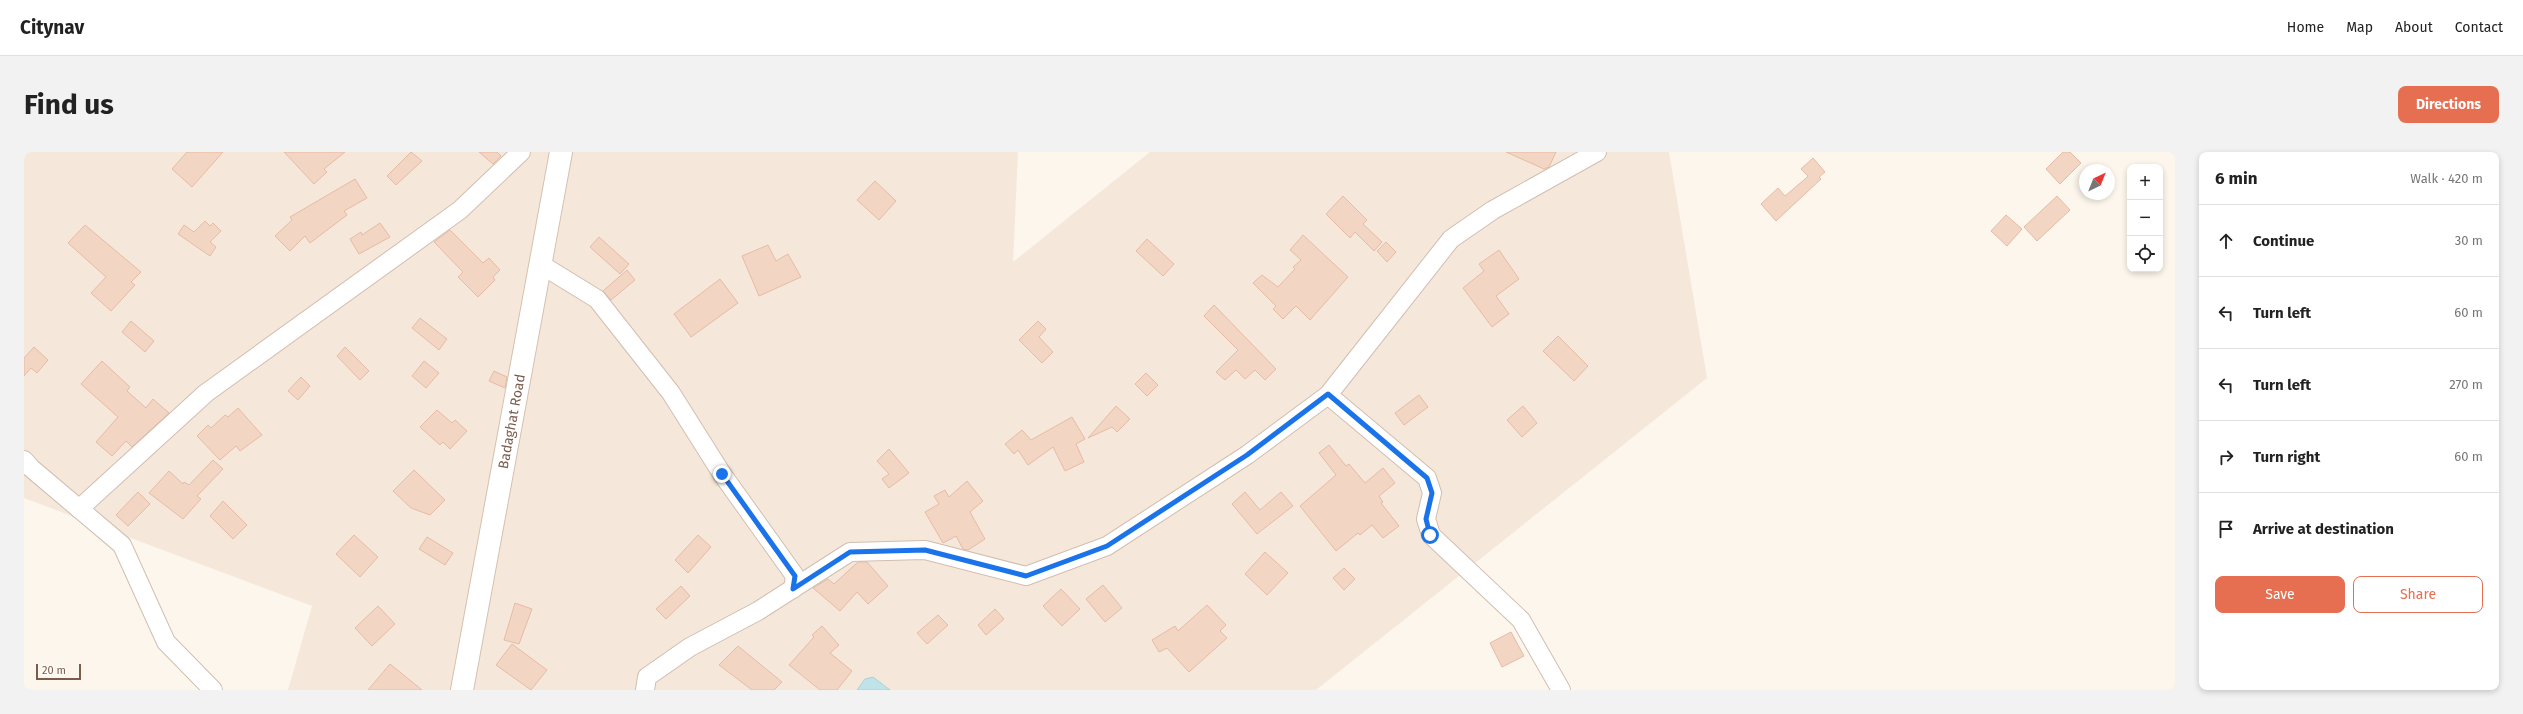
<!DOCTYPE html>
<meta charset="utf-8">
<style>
body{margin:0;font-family:"Fira Sans",sans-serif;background:#f2f2f2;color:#222}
.controls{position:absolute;right:12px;top:12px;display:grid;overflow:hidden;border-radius:8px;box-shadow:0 2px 6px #0003}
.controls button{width:36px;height:36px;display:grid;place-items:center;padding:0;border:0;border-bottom:1px solid #e0e0e0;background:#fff;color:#222;font:20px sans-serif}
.compass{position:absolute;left:2055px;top:12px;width:36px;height:36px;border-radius:50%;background:#fff;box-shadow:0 2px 6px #0003;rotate:43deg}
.scale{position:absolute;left:12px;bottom:10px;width:45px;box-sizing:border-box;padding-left:4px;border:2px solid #7a5c4d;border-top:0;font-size:11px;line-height:14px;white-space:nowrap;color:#7a5c4d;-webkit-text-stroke:3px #fffaf3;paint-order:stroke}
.stop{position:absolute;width:12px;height:12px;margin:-9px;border:3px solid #1a73e8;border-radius:50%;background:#fff}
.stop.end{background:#1a73e8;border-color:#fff;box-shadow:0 1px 4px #0008}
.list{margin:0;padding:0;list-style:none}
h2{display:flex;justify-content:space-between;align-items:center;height:52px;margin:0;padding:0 16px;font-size:17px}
h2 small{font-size:13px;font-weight:400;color:#767676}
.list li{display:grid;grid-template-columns:26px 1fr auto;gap:12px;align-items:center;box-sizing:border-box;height:72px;padding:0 16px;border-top:1px solid #e0e0e0}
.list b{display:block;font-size:15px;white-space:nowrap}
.list em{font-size:13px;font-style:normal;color:#767676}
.actions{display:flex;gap:8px;padding:12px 16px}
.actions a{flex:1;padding:9px 0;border:1px solid #e76f51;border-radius:8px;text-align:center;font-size:14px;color:#e76f51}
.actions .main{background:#e76f51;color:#fff}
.icon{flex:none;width:22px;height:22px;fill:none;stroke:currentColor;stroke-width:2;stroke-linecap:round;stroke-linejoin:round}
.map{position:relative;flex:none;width:2151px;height:538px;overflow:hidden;border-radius:8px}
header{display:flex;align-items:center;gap:24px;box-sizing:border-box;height:56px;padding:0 20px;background:#fff;border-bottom:1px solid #e0e0e0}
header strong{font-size:19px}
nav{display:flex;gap:22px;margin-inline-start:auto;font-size:14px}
.intro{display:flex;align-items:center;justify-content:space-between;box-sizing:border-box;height:96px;padding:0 24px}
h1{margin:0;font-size:28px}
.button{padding:10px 18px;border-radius:8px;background:#e76f51;color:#fff;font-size:14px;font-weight:700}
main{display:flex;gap:24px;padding:0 24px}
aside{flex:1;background:#fff;border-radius:8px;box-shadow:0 2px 6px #0003}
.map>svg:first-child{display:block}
</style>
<header>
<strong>Citynav</strong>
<nav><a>Home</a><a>Map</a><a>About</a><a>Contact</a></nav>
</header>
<div class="intro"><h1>Find us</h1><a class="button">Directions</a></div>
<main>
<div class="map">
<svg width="2151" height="538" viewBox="0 0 2151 538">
<rect width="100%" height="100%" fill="#fdf6ec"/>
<path fill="#f5e8da" d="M0,0h994l-5,110 137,-110h519l38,226 -391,312h-1028l24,-84 -288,-108z"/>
<path fill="#bfe3e8" stroke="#a5d3da" d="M849,525l17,13h-33l8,-11z"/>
<g fill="#f3d5c3" stroke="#e6bba3">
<path d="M163,0h36l-31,35 -20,-18z"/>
<path d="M260,0h61l-21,17 3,3 -13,12z"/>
<path d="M387,0l11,9 -26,24 -9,-9z"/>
<path d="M455,0h18l4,4 -8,8z"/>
<path d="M1482,0h50l-7,15 -5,2z"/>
<path d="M2039,0h7l11,11 -21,21 -14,-15z"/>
<path d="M1789,6l12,14 -6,5 2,2 -45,42 -15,-17 17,-16 7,8 20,-17 3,-3 -7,-7z"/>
<path d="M331,27l12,19 -23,13 3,4 -37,28 -5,-7 -15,15 -15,-15 17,-16 -2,-3z"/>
<path d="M851,29l21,20 -17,19 -22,-20z"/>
<path d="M1319,44l24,24 -4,4 19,18 -8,9 -19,-19 -5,6 -24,-24z"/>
<path d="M2033,44l13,14 -33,31 -13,-14z"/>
<path d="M1982,63l16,14 -15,17 -16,-15z"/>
<path d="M181,69l5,5 3,-3 8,8 -11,11 6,5 -6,9 -32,-22 6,-9 10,7z"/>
<path d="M356,71l10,14 -31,17 -9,-15 11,-7 1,3z"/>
<path d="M61,73l56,47 -10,10 4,3 -24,26 -20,-18 15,-16 -38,-34z"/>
<path d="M426,78l33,33 6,-5 11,12 -7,7 2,3 -17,17 -20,-20 5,-5 -29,-30z"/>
<path d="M1279,83l45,42 -38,43 -14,-14 -13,13 -10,-10 3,-3 -23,-23 9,-8 16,12 17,-18 -2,-2 8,-7 -11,-10z"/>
<path d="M575,85l30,27 -9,10 -30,-27z"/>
<path d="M1123,87l27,25 -11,12 -27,-25z"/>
<path d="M1362,90l10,10 -9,10 -10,-11z"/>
<path d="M744,93l8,16 12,-7 13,23 -42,19 -17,-40z"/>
<path d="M1475,98l20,29 -23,17 13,18 -17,13 -29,-39 21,-17 -5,-7z"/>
<path d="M603,118l8,10 -24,20 -8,-9z"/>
<path d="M696,127l18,24 -47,34 -17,-23z"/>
<path d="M1190,153l62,64 -11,11 -10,-10 -10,9 -9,-9 -11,10 -9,-8 22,-22 -34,-34z"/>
<path d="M396,166l27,21 -8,11 -27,-22z"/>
<path d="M107,169l23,20 -9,11 -23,-20z"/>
<path d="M1014,169l8,8 -7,8 14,15 -11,11 -23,-23z"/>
<path d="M1534,184l30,30 -14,15 -31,-30z"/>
<path d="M10,195l14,13 -11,13 -6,-5 -7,8v-18z"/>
<path d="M321,195l24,24 -9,9 -23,-24z"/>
<path d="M78,209l28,26 -3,4 19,17 7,-9 16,14 -37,34 -6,-6 -14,15 -16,-14 22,-25 -37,-33z"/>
<path d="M400,209l15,12 -13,15 -14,-12z"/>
<path d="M470,219l13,6 -2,11 -16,-7z"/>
<path d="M1122,221l12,12 -11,11 -12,-12z"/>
<path d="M277,225l9,9 -12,14 -10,-9z"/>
<path d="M1395,243l9,12 -24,18 -9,-12z"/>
<path d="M1092,254l14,13 -13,13 -5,-5 -24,11z"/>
<path d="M1499,254l14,17 -15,14 -15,-17z"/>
<path d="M214,256l24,27 -22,16 -4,-5 -16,14 -23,-24 11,-11 3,3 14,-13 3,2z"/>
<path d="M413,258l15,13 3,-3 12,11 -17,18 -7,-7 -3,3 -20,-18z"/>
<path d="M1048,265l13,22 -9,5 8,18 -19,9 -12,-24 -25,18 -10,-15 -4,4 -9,-10 17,-14 9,10z"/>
<path d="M1305,293l17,21 3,-2 16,19 18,-15 12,15 -16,13 4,6 -2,1 18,23 -16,12 -11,-13 -12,10 -2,-2 -22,18 -36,-45 36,-31 -17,-22z"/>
<path d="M865,297l20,24 -20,15 -7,-9 7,-5 -12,-13z"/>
<path d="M189,308l10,9 -26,27 4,3 -18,20 -34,-26 20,-22 14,13 1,-2 5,3z"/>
<path d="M390,318l31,30 -15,15 -19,-7 -18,-17z"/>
<path d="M943,329l16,20 -13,11 15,27 -17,11 -5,-1 -7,-13 -13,7 -18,-31 14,-8 -5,-8 11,-6 4,7z"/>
<path d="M114,340l12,12 -22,22 -12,-11z"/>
<path d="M1221,340l15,18 21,-18 12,14 -36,28 -25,-30z"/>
<path d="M199,349l24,24 -14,14 -23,-23z"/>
<path d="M330,383l24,22 -18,20 -24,-23z"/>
<path d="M674,383l13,12 -23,26 -13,-13z"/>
<path d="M403,385l26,16 -8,12 -26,-16z"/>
<path d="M1241,400l23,21 -21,22 -22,-21z"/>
<path d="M834,410h9l21,24 -20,18 -11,-12 -17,19 -27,-23 15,-9 6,5z"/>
<path d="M1320,416l11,11 -11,11 -11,-12z"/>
<path d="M1079,433l19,23 -17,14 -19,-23z"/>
<path d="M657,434l9,10 -24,23 -10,-10z"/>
<path d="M1037,437l19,20 -18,17 -19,-20z"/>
<path d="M491,451l17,6 -13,35 -15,-4z"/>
<path d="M1183,453l19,20 -6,6 7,7 -38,34 -22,-24 -8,4 -7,-12 23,-14 3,5z"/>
<path d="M354,454l17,18 -23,22 -17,-18z"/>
<path d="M971,457l9,10 -18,16 -8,-10z"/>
<path d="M914,463l10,10 -21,19 -10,-11z"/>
<path d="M798,474l17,19 -9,8 22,18 -15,19h-17l-31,-25 25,-28 -2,-2z"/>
<path d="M1487,480l13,24 -22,11 -12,-24z"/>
<path d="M488,492l35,26 -16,20 -35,-25z"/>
<path d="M714,494l44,36 -8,8h-22l-33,-25z"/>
<path d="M366,512l32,26h-54z"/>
</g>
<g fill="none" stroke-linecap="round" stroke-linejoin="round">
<defs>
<g id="minor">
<path d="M516,112l57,35 74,94 51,81 73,102 -2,13"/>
<path d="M1304,243l99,83 5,15 -6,26 5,16 90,85 40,70"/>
<path d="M0,308l7,8 91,77 44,97 47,48"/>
<path d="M55,357l127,-116 254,-183 61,-58"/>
<path d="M621,538l2,-13 43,-30 68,-36 92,-59 75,-2 101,26 81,-30 140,-91 81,-60 123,-156 42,-29 104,-58"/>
</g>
<g id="secondary">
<path id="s1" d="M438,538l99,-538"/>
</g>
</defs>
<use href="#minor" stroke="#d1beb0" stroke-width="20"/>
<use href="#secondary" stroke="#d6c0b0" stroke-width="24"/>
<use href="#minor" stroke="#fff" stroke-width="18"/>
<use href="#secondary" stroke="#fff" stroke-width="22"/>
</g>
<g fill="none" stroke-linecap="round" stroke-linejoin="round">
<path stroke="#1a73e8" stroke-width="5" d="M698,322l73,102 -2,13 57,-37 75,-2 101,26 81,-30 140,-91 81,-61 99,84 5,15 -6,26 4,16"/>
</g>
<g text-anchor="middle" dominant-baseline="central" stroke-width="3" stroke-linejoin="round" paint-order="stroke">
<g font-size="14" fill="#7a5c4d" stroke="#fffaf3">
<text stroke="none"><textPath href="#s1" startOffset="273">Badaghat Road</textPath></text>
</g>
</g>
</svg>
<div class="controls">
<button>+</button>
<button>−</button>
<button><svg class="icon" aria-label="locate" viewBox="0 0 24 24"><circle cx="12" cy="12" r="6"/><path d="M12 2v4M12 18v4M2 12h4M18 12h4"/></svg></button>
</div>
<svg class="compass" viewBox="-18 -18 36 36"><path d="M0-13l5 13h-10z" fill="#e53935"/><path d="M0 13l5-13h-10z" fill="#767676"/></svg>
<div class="scale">20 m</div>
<div class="stop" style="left:1406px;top:383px"></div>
<div class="stop end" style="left:698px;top:322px"></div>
</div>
<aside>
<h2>6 min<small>Walk · 420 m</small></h2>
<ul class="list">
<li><svg class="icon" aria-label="ahead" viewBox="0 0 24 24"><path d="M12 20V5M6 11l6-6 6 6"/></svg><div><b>Continue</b></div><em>30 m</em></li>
<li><svg class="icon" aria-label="left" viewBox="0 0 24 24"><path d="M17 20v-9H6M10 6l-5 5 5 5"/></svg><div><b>Turn left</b></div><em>60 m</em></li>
<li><svg class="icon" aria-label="left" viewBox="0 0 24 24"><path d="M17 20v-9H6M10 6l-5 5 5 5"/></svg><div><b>Turn left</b></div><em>270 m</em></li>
<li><svg class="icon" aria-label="right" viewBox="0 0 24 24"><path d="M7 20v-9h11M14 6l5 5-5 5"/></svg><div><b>Turn right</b></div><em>60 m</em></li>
<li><svg class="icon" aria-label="arrive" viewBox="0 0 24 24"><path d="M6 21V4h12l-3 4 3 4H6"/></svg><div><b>Arrive at destination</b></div></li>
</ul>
<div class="actions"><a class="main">Save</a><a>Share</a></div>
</aside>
</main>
